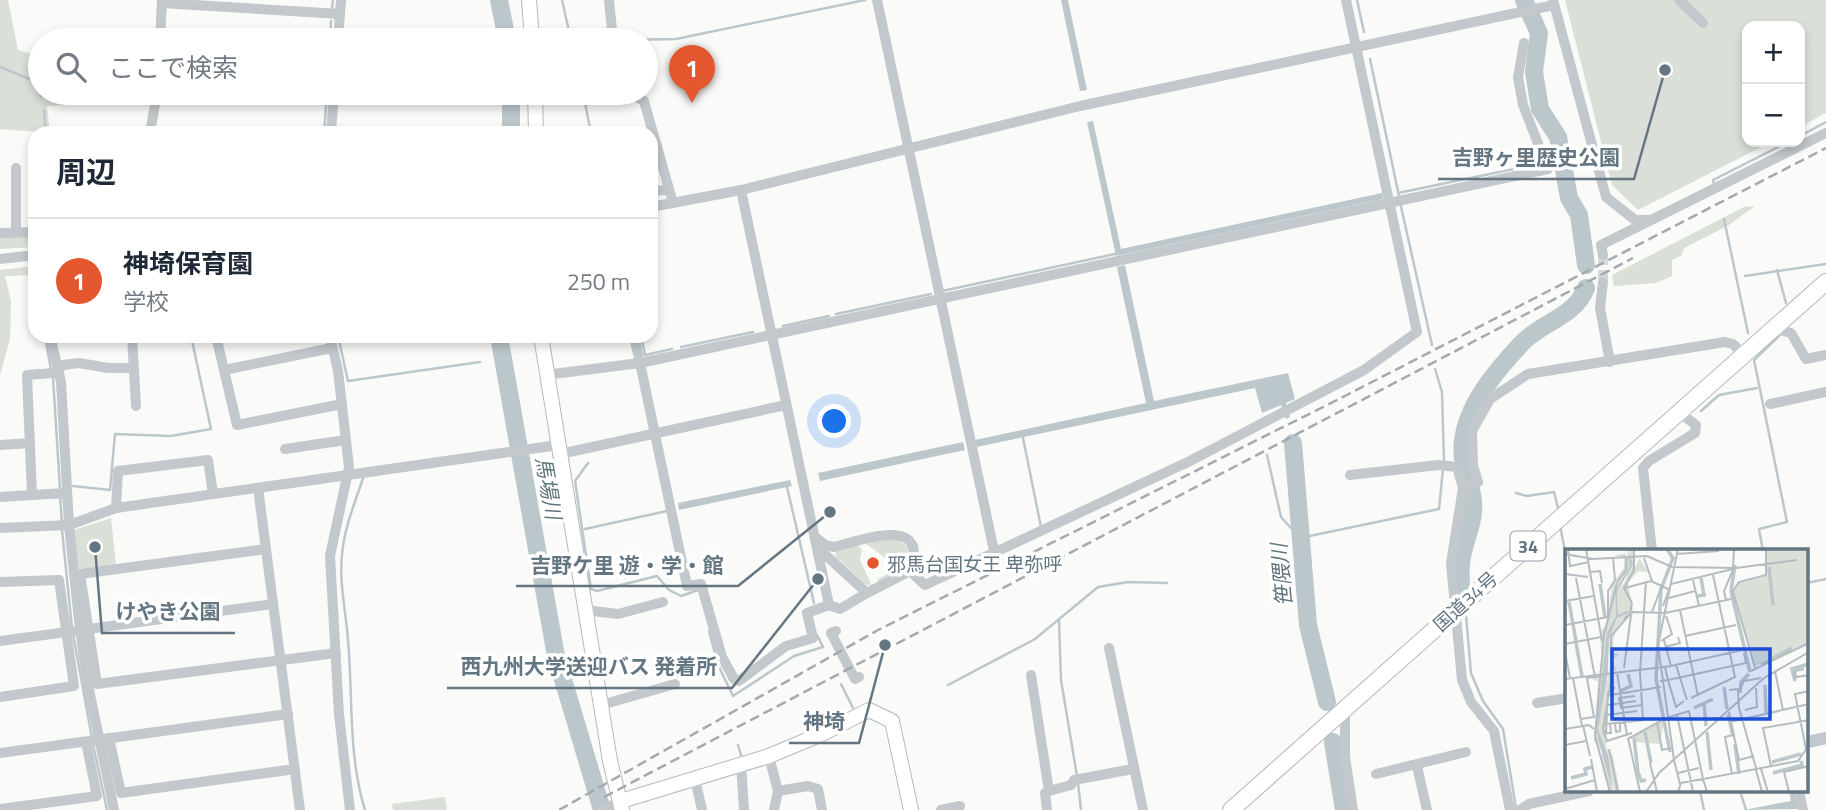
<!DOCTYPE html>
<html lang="ja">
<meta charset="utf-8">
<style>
body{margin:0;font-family:"Titillium Web","Noto Sans JP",sans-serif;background:#f2f2f3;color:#1f2937}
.controls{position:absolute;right:21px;top:21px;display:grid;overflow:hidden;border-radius:14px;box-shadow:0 4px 10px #0003}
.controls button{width:63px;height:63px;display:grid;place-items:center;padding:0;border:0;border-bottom:2px solid #e0e1e3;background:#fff;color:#1f2937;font:35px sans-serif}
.you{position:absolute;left:835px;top:422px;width:24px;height:24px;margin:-18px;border:5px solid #fff;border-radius:50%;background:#1a73e8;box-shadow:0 0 0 10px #1a73e833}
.badge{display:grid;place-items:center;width:46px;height:46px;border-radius:50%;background:#e4572e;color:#fff;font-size:23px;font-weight:700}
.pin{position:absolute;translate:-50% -58px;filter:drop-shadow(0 2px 4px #0008)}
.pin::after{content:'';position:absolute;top:37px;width:24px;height:21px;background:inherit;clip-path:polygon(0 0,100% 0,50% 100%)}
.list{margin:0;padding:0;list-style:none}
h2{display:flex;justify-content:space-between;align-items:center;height:91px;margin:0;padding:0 28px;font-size:30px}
h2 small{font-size:23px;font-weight:400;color:#747a83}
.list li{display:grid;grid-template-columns:46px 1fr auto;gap:21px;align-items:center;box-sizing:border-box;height:126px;padding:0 28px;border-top:2px solid #e0e1e3}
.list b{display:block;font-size:26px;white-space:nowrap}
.list p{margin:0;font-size:23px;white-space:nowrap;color:#747a83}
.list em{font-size:23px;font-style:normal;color:#747a83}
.icon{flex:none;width:38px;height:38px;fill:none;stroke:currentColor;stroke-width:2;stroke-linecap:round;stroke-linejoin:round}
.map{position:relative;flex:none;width:1826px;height:810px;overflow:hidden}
.search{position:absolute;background:#fff;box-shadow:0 4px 10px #0003;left:28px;top:28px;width:630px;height:77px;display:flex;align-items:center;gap:18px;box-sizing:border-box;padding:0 24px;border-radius:38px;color:#747a83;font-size:26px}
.panel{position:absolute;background:#fff;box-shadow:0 4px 10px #0003;left:28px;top:126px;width:630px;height:217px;border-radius:21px}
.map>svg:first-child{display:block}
</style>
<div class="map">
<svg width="1826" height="810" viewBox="0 0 1826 810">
<rect width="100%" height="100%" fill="#fafaf8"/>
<g fill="#dadfd7">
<path d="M0,0h8l10,50 22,6v37h31l-2,12 -22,1 3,27 -50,-4z"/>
<path d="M1565,0h261v113l-26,14v-101h-53v116h24l-133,68 -26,-25z"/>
<path d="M1755,206l-26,19 -45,23 -3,8 -9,4v16l-16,7 -42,3 -2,-11 132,-68z"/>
<path d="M0,235l35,1v11l-35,2z"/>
<path d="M35,266v9l-30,1 6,25 -1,38 -10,36v-105z"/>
<path d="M111,518l5,47 -40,4 -2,-39z"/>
<path d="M891,538c41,12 3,36 -14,46l1,-5 8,-4c6,-19 -8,-21 -21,-32z"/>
<path d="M858,545l4,5 -2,10 12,26 -7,-2 -30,-28 1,-5z"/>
<path d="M445,797l2,13h-54l-1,-6z"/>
</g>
<g fill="#bbc7cb">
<path d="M1061,0h7l19,90 -7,1z"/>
<path d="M1093,121l28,128 261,-56 1,6 -267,57 -29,-134z"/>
<path d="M1125,265l29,136 134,-28 7,26 -9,4 4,14 -4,2 -5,-14 -19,8 -7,-25 -278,59 -2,-7 171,-37 -29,-136z"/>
<path d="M963,442l2,8 -145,31 -2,-8z"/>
<path d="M790,480l2,6 -113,24 -1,-7z"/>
<path d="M1789,791h5l4,18 -54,1 47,-9z"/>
</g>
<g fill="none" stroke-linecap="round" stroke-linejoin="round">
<g stroke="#bbc7cb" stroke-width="2.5">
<path d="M562,0l9,40"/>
<path d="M1357,0l7,32"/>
<path d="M332,8l1,-8"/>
<path d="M330,40l1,-19"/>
<path d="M620,40l56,-1 189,-39"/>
<path d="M1370,59l29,137"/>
<path d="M0,67l34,14 7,15"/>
<path d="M583,93l8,40"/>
<path d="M44,110l2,23"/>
<path d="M324,133l3,-40"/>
<path d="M1800,136l26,-14"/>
<path d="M1714,184l-1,-4 75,-38"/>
<path d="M1398,193l140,-29"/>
<path d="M1400,202l32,143"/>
<path d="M1724,219l24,114"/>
<path d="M1777,270l9,33"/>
<path d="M1745,276l81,-12"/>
<path d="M942,291l173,-37"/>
<path d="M836,314l95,-20"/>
<path d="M783,326l46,-10"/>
<path d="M45,336l6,34"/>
<path d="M338,336l10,45 132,-19"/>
<path d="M641,336l4,19 27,-6"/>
<path d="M681,347l72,-15"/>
<path d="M1435,369l7,23 2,70"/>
<path d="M53,377l7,112"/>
<path d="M1701,411l18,-16 38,-7"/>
<path d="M1023,438l18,89"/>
<path d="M1267,455l14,62 19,21 139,-29 4,-40"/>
<path d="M588,463l-13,18 16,108 6,2 60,-15 12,14 12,6 17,-6"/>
<path d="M363,478c-8,25 -19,50 -21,77 -3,29 4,56 6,85 5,56 0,116 17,170"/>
<path d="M73,486l37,4 5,-56 56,2 40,-7 -20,-93"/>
<path d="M787,487l27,116"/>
<path d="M1516,493l11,3 27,-4 5,20"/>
<path d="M60,495l2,29"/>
<path d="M1560,525l7,37"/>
<path d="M585,529l82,-18"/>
<path d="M62,530l10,98"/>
<path d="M1763,551l-4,-22 28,-7 -33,-162 25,-24"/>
<path d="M1807,583l19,-4"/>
<path d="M1466,615l5,58 12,28 20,28 13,79"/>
<path d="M1059,620l2,60 16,96"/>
<path d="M709,631l9,34 15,31 61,-40 29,-9 -6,-12"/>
<path d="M73,634l19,104"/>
<path d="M841,684l12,24"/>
<path d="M948,685l87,-46 63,-52 30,-5 39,1"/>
<path d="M93,744l14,66"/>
<path d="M738,745l3,10"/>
<path d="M1807,747l19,-4"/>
<path d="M1078,783l3,27"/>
<path d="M1700,791l4,19"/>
<path d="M1740,791l6,19"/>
</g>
<g stroke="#bbc7cb" stroke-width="18">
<path d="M499,0l8,40"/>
<path d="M1524,0l15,33 -5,39 6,37 18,28 11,61 10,17 7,50"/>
<path d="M511,93v40"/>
<path d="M499,336l57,320 46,154"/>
<path d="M1293,443l15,182 19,77"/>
<path d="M1461,591c0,-9 -1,-18 0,-27 1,-18 11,-35 12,-52 2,-18 -6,-31 -9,-47 -10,-47 29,-91 58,-122 20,-21 53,-26 64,-55"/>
<path d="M1333,742l11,68"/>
</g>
<path stroke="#d5d9db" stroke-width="10" stroke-dasharray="10 5" stroke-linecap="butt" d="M1603,255v27"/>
<defs>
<g id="major">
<path d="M529,0l3,40"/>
<path d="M535,93l1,40"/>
<path d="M541,336l69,425 12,49"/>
<path d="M621,801l148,-45 55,-23 45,-23 23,11 19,89"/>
</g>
<path id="highway" d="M1231,810l595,-528"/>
</defs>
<use href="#major" stroke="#b5babe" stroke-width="16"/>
<use href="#highway" stroke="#b4b9bd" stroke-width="18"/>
<g stroke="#c3c8cc" stroke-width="10">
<path d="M609,0l4,40"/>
<path d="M877,0l117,551"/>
<path d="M1553,0l53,197 29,23h15"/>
<path d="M1679,0l24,23"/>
<path d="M162,3l178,11"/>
<path d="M160,40l2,-40"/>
<path d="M338,40l3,-40"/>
<path d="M629,93l15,8 29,102"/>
<path d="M150,133l7,-40"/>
<path d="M331,133l3,-40"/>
<path d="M741,190l88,415 11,4 27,-16"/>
<path d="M651,191l18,-1"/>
<path d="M651,207l90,-17 339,-84 474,-101"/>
<path d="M16,230v-62"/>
<path d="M0,233l35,-1"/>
<path d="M1603,255l-2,-10 225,-112"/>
<path d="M0,259l35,-4"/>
<path d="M1603,282l-3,26 10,54"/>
<path d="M1772,328l19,5 15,26 20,-4"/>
<path d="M50,336l11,46 8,143 11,105 8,55 26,125"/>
<path d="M132,336l4,70"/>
<path d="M216,336l21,89 105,-21"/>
<path d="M330,336l8,35 11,96 -19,89 9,158 11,96"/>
<path d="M224,370l108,-22"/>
<path d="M545,375l95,-12 -6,-27"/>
<path d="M1770,404l56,-12"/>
<path d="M0,445l30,-2"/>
<path d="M285,449l61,-9"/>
<path d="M560,454l226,-49"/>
<path d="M1350,475l88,-10 19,2 6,21 -12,75 11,117 9,22 23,29 16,79"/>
<path d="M258,488l42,322"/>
<path d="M1463,488l15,-6 -5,-16 -1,-35 18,-32 38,-25 197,-32 8,2 10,10"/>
<path d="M32,495l-5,-120 27,-2 9,-8 16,-2 29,5h25"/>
<path d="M0,497l66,-4"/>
<path d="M116,508l2,-37 90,-11 5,34"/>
<path d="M0,528l69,-3 47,-17 442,-63"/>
<path d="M815,537l10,8 9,2c27,-7 97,-33 76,24l-43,22 -48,-44"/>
<path d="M266,549l-186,25 17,110 239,-31"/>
<path d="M1652,551l-9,-83 6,-7 46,-28 1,-8 -17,-13"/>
<path d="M910,571l15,14 265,-124 174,-91 53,-38 -71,-332"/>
<path d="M0,582l59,-2 15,106 -74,11"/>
<path d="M829,605l-22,8 6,25 -27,8 -47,35 -5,-2 -12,-22 -21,-73 -14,2 -47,-223 908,-194 -25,-64 -5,-28 6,-34"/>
<path d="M585,610l33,4 45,-12"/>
<path d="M836,631l-5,2 24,46 4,-2"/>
<path d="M0,641l273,-37"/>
<path d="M1109,648l34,162"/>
<path d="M1031,675l18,116 22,-6 3,-5 59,-11"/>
<path d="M1537,703l30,-5"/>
<path d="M601,705l74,-21"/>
<path d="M1345,709v48l8,53"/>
<path d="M109,738l12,55 174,-24"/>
<path d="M1807,741l19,-4"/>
<path d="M0,753l288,-39"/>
<path d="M769,756l9,35 30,-5 10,3 4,21"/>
<path d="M741,764l3,46"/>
<path d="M1417,766l10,44"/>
<path d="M1376,774l90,-22"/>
<path d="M695,779l7,31"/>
<path d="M1799,791l4,19"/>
<path d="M0,809l97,-13 -11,-54"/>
<path d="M602,810l19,-9"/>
<path d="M774,810l4,-19"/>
<path d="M941,810l19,-4"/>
<path d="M1047,810l-2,-17 4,-2"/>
<path d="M1520,810l9,-6 60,-13"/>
</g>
<use href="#major" stroke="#fff" stroke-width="14"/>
<use href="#highway" stroke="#fff" stroke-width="16"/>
<g stroke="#a2aab0" stroke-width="2.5" stroke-dasharray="10 5" stroke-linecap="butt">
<path d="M604,797l1029,-539"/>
<path d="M559,810l319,-180 461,-231 487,-251"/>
</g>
</g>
<circle fill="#e4572e" stroke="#fff" stroke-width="2.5" cx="873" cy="563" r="7"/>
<g text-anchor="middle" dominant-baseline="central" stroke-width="7" stroke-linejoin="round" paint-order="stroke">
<rect fill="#fff" stroke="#939fa8" stroke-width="2" x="1510.5" y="531.5" width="35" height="29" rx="5"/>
<g font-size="18" font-weight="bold" fill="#657683">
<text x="1528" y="546">34</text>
</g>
<g font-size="19" fill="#657683" stroke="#fff" text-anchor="start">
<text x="887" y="563">邪馬台国女王 卑弥呼</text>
</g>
<g font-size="19" fill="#657683" stroke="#fff">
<text transform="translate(1465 601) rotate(-42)">国道34号</text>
</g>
<g font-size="21" font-style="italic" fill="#60757c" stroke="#fff">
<text transform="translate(549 488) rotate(80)">馬場川</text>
<text transform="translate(1281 575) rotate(-95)">笹隈川</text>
</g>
</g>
<g transform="translate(1565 549)">
<rect width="243" height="243" fill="#fafaf8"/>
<path d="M59,0l6,17 -15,25 1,25 -9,16v29l-11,70 11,26 6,35h-4l-9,-37 3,-2 -9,-12 4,-59 -7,-4 13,-2v-5l-9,2 7,-3 -2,-37 7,-10 5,-39 12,-16v-10l-10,-3 11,-1zM65,0h5v19l4,-10 9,14 -10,-1 -10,12 5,27 -16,17 -4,14 1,12 5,1 -7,6 4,10 -6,1 3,7 -5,16 -2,53 7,9 6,31 -4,5 -17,-62 12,-64 -1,-28 8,-20 12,-7 -11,5 -1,-24 9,-12zM201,0h42v94l-54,24 -20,-77 5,-7 27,-7zM99,171l-4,24 -26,-2 -1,-5z" fill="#dadfd7"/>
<path d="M62,0l6,15 -16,28 1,23 8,-4 4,1 -13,6 -8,20 -1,35 -10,57 10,26 5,36 -17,-61 11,-99 9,-16 -1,-25 15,-25z" fill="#bbc7cb"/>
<path fill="none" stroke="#bbc7cb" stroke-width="3.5" d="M102,0l6,9 -12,31 -5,90 14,73M170,16l-4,26 19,81M204,18l4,38M35,35l5,33M133,47l6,-1 -3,-17M4,53l7,39M11,94l6,33M196,116l31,-17M230,132l-3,-12 17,-5M200,136l1,28M159,138l3,22M55,142l11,-5 -3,-12M175,144l1,-11 8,-8M139,153l2,24M129,159l19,-9M163,165l5,22M80,183l6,31M142,183l4,38M69,189l4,34 3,9 5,-1M170,195l4,30M207,213l29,-8M208,224l29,-8 -1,-4M6,229l15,-4 -1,-5 7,-2"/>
<path fill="none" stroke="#b5bdc2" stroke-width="2" d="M3,0l2,17 19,-4M21,0l16,92M0,5l28,5 54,-3 25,11 64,1 61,-8M111,5l43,-3M79,9l8,23M25,23l10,-1 2,12M0,25l23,3M11,29l19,99M128,31l6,26M52,33l9,-12 1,-12M60,39l26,-7 17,8M104,49l26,-7M161,51l-2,-9 9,-21M0,52l29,-5M67,54l-2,11 -19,22v45l-8,48 4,12 25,-8M67,54l-8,-15 10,-18v-21M98,57l8,-22 62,-15 1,-20M115,61l18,86M87,63l10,-27M59,70l9,-7 32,1 66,-14M0,76l43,-8v-26l7,-11 -2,-23M120,87l51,-11M99,91l7,26M96,92l11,-7 -6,-18M0,95l36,-7M100,98l15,-4 -2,-6M0,103l5,26M111,116l11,35M59,119l7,-53M190,119l-22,-77 6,-9 27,-7v-26M239,120l-9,2 1,6 13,-2M186,122l58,-28M210,122l8,39M52,123l10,64M8,129l9,48M0,130l106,-13 76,-17M95,132l8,-1 -3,-13M175,140l4,-8 17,-3M164,141l9,-1 1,19 17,60M58,144l38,-6M44,146l22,-3M70,147l-16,2 2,10 21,-3M126,149l44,-21 -22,-102M119,152l-8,6 -8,-27 78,-17 -2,-10M43,156l28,-4M180,161l12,-3 -1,-19M164,163l10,48 15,-4M42,166l30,-4M112,166l16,77M101,169l23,-7 14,68 -22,4 -3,9M16,170l13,-2 -7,-39 15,-2M92,173l5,28 9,-2M165,173l79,-18M50,174l1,9 4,-1v-8M41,175l37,-4 -3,-47 6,-92M45,175l1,9h-5l2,-39 7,-7M18,176l7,31M0,180l24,-4 5,4M30,187l9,-101 13,-52M30,187l15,56M63,189l12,54M63,190l38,-21M0,196l21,-4M44,200l9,43M241,200l-11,-55 14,-3M26,210l6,33M109,211l6,24M109,211l-16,-115 20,-96M85,214l7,29M206,217l-8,-38 46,-8M196,220l7,23M191,221l6,22M113,224l21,-5M167,225l-7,-37 8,-2M0,240l30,-9M81,243l13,-19 105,-95 45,-26M142,243l-4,-13 95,-18 11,-16M224,243l-5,-20 25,-6"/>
<path fill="#1d4ed8" fill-opacity="0.15" stroke="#1d4ed8" stroke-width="3.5" d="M47,100h158v70h-158z"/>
<rect width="243" height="243" fill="none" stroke="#657683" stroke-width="3.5"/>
</g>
<path fill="none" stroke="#657683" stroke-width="2.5" d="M1665 70L1634 179H1438M830 512L738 586H516M95 547L102 633H235M818 579L732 688H447M885 645L859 743H789"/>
<g fill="#657683" stroke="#fff" stroke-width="2.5">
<circle cx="1665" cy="70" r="7"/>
<circle cx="830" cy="512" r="7"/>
<circle cx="95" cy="547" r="7"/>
<circle cx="818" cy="579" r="7"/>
<circle cx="885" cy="645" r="7"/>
</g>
<g font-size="21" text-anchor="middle" font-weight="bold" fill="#657683" stroke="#fff" stroke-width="7" stroke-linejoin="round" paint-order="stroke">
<text x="1536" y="165">吉野ヶ里歴史公園</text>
<text x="627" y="573">吉野ケ里 遊・学・館</text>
<text x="168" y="619">けやき公園</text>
<text x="589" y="674">西九州大学送迎バス 発着所</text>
<text x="824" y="729">神埼</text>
</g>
</svg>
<div class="controls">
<button>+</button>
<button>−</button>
</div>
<div class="you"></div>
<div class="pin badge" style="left:692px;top:103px">1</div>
<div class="search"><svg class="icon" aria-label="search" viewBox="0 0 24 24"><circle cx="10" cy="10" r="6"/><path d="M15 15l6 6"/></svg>ここで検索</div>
<section class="panel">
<h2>周辺<small></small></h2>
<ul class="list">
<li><span class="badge">1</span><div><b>神埼保育園</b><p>学校</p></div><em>250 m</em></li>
</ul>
</section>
</div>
